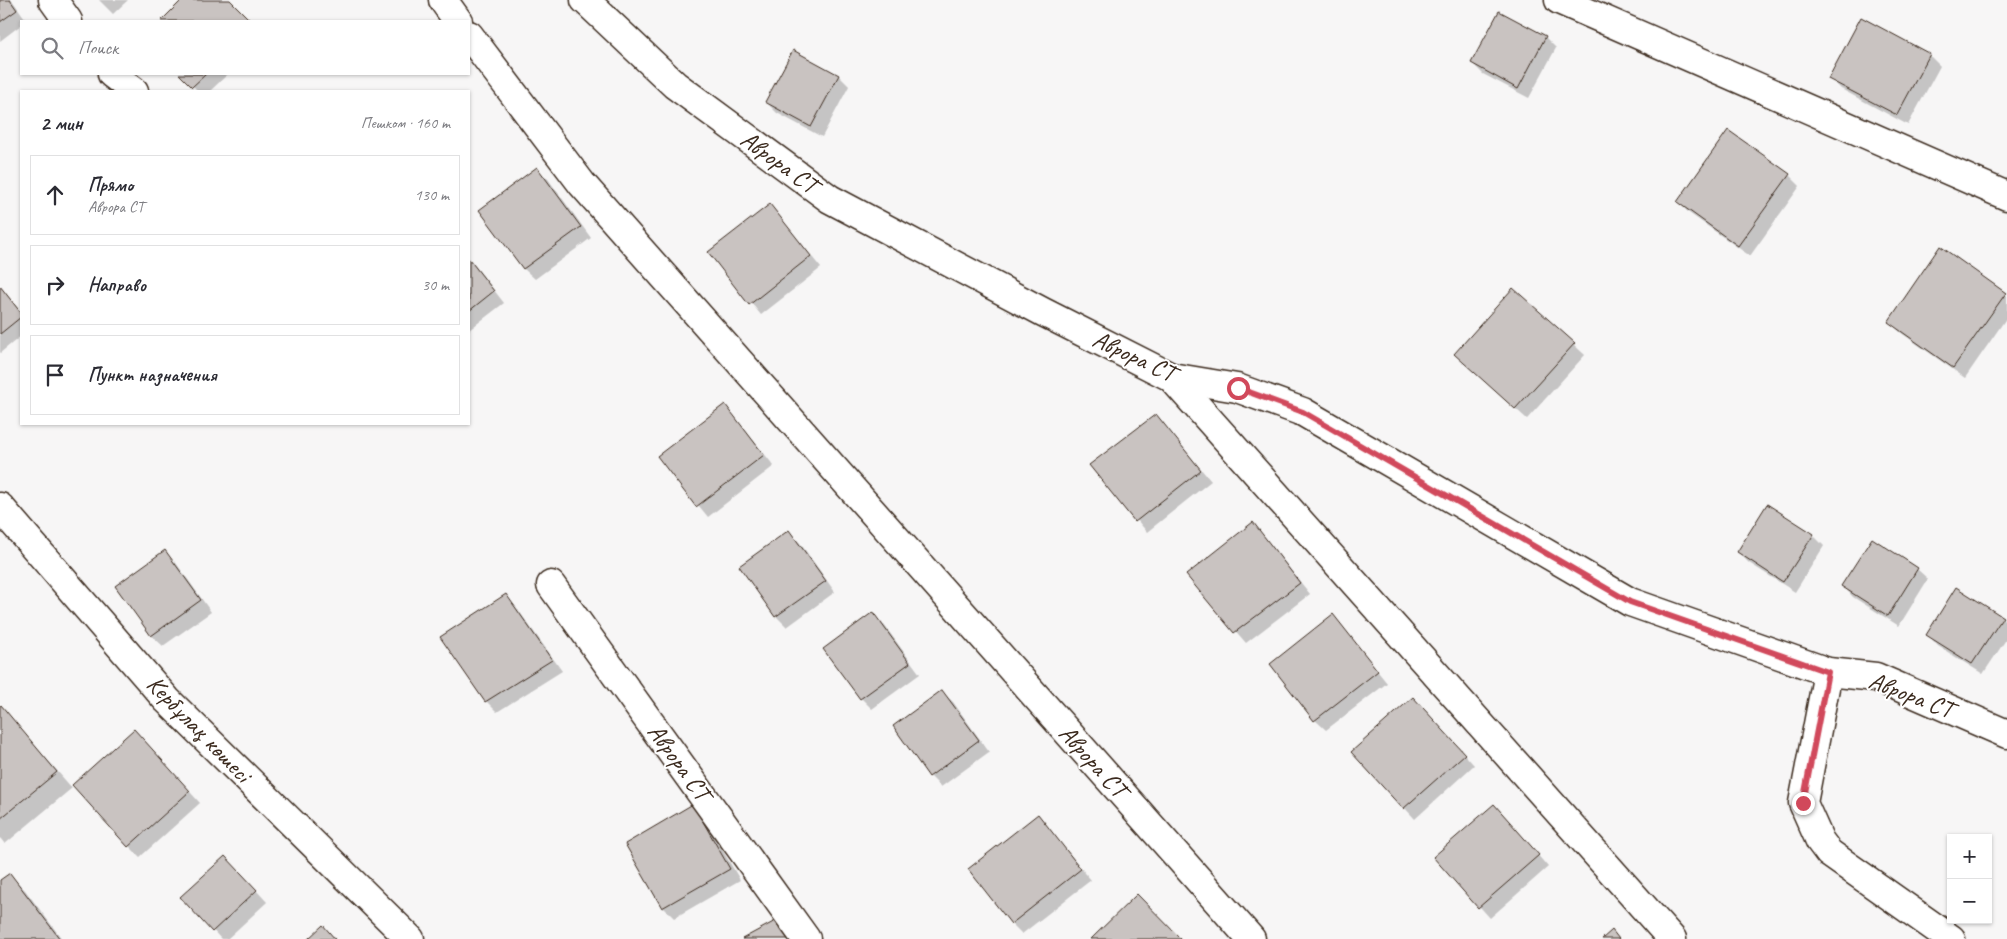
<!DOCTYPE html>
<html lang="ru">
<meta charset="utf-8">
<style>
body{margin:0;font-family:Caveat,sans-serif;background:#f2f2f3;color:#2b2b33}
.controls{position:absolute;right:15px;bottom:15px;display:grid;overflow:hidden;border-radius:0px;box-shadow:0 1px 4px #0004}
.controls button{width:45px;height:45px;display:grid;place-items:center;padding:0;border:0;border-bottom:1px solid #e1e1e2;background:#fff;color:#2b2b33;font:25px sans-serif}
.stop{position:absolute;width:15px;height:15px;margin:-11px;border:4px solid #d1495b;border-radius:50%;background:#fff}
.stop.end{background:#d1495b;border-color:#fff;box-shadow:0 1px 5px #0008}
.list{margin:0;padding:0;list-style:none}
h2{display:flex;justify-content:space-between;align-items:center;height:65px;margin:0;padding:0 20px;font-size:21px}
h2 small{font-size:16px;font-weight:400;color:#7c7c81}
.list li{display:grid;grid-template-columns:32px 1fr auto;gap:15px;align-items:center;box-sizing:border-box;height:80px;margin:0 10px 10px;padding:0 10px;border:1px solid #e1e1e2;border-radius:0px}
.list b{display:block;font-size:19px;white-space:nowrap}
.list p{margin:0;font-size:16px;white-space:nowrap;color:#7c7c81}
.list em{font-size:16px;font-style:normal;color:#7c7c81}
.icon{flex:none;width:28px;height:28px;fill:none;stroke:currentColor;stroke-width:2;stroke-linecap:round;stroke-linejoin:round}
.map{position:relative;flex:none;width:2007px;height:939px;overflow:hidden}
.search{position:absolute;background:#fff;box-shadow:0 1px 4px #0004;left:20px;top:20px;width:450px;height:55px;display:flex;align-items:center;gap:12px;box-sizing:border-box;padding:0 18px;border-radius:0px;color:#7c7c81;font-size:19px}
.panel{position:absolute;background:#fff;box-shadow:0 1px 4px #0004;left:20px;top:90px;width:450px;height:335px;border-radius:0px}
.map>svg:first-child{display:block}
</style>
<div class="map">
<svg width="2007" height="939" viewBox="0 0 2007 939">
<rect width="100%" height="100%" fill="#f7f6f6"/>
<filter id="ink" filterUnits="userSpaceOnUse"><feTurbulence type="fractalNoise" baseFrequency=".02" numOctaves="2"/><feDisplacementMap in="SourceGraphic" scale="10" xChannelSelector="R" yChannelSelector="G"/><feConvolveMatrix kernelMatrix="1 2 1 2 8 2 1 2 1" color-interpolation-filters="sRGB"/></filter>
<g filter="url(#ink)">
<g fill="#0003">
<path d="M0,0h12l15,21h-6v4l-21,16z"/>
<path d="M99,0h29l-15,14z"/>
<path d="M184,0h44l21,21h-87z"/>
<path d="M1545,37l11,11 -27,50 -46,-24 -11,-11z"/>
<path d="M1929,55l11,11 -32,59 -67,-36 -11,-11z"/>
<path d="M181,74h47l-18,17h-12z"/>
<path d="M839,76l10,10 -27,51 -45,-24 -11,-11z"/>
<path d="M537,169l11,10 43,59 -56,41 -11,-10 -43,-59z"/>
<path d="M1789,175l11,11 -50,70 -61,-43 -11,-11z"/>
<path d="M770,205l51,63 -60,47 -51,-63z"/>
<path d="M469,258l35,45 -35,27z"/>
<path d="M0,286l21,26v24l-21,17z"/>
<path d="M1513,289l72,66 -58,64 -61,-55z"/>
<path d="M2005,294l2,2v21l-42,61 -65,-46 -11,-11z"/>
<path d="M725,405l49,61 -66,51 -49,-60z"/>
<path d="M1156,416l55,65 -64,51 -56,-67z"/>
<path d="M1253,523l57,71 -64,49 -59,-68z"/>
<path d="M789,532l11,11 35,49 -48,35 -11,-11 -35,-49z"/>
<path d="M1813,535l11,11 -29,46 -46,-29 -11,-11z"/>
<path d="M165,552l11,11 35,49 -48,34 -11,-10 -36,-50z"/>
<path d="M1917,569l11,10 -29,47 -46,-29 -10,-11z"/>
<path d="M505,596l11,11 46,64 -65,41 -11,-11z"/>
<path d="M873,614l11,11 36,49 -48,35 -11,-11 -36,-49z"/>
<path d="M1333,616l54,67 -61,47 -11,-10z"/>
<path d="M2002,618l5,4v16l-24,36 -45,-28 -10,-11z"/>
<path d="M942,692l11,10 36,50 -48,35 -11,-11z"/>
<path d="M1,707l71,81 -67,56 -5,-6z"/>
<path d="M1424,709l50,56 -59,54 -62,-67z"/>
<path d="M144,741l56,62 -60,54 -11,-11z"/>
<path d="M692,806l11,11 37,63 -66,38 -11,-11 -37,-63z"/>
<path d="M1038,816l53,64 -69,54 -11,-11z"/>
<path d="M1505,817l43,50 -58,51 -55,-61z"/>
<path d="M236,868l31,34 -40,37h-6l-39,-42z"/>
<path d="M9,874l16,16 37,49h-62v-57z"/>
</g>
<g fill="#c9c3c1" stroke="#3b2a1e">
<path d="M0,0h10l7,10 -17,12z"/>
<path d="M182,0h48l21,21h-90z"/>
<path d="M1499,11l47,25 -28,53 -47,-26z"/>
<path d="M1861,17l69,37 -33,61 -69,-36z"/>
<path d="M793,50l46,25 -28,52 -46,-25z"/>
<path d="M179,74h27l-14,13z"/>
<path d="M1728,130l62,44 -52,72 -61,-44z"/>
<path d="M537,167l44,60 -58,42 -44,-59z"/>
<path d="M770,204l41,52 -62,49 -41,-53z"/>
<path d="M1940,246l66,47 -53,75 -65,-46z"/>
<path d="M469,259l25,32 -25,20z"/>
<path d="M0,286l21,27v4l-21,17z"/>
<path d="M1513,288l62,55 -60,66 -61,-55z"/>
<path d="M725,404l39,51 -68,52 -39,-51z"/>
<path d="M1156,414l45,56 -66,52 -46,-57z"/>
<path d="M1767,504l47,30 -31,48 -46,-30z"/>
<path d="M1253,522l47,61 -66,50 -48,-58z"/>
<path d="M789,530l37,51 -51,36 -36,-51z"/>
<path d="M1872,538l46,30 -30,48 -47,-30z"/>
<path d="M165,550l36,50 -50,36 -36,-50z"/>
<path d="M1956,587l47,30 -31,47 -46,-29z"/>
<path d="M506,594l46,66 -67,42 -45,-65z"/>
<path d="M873,612l37,51 -50,36 -37,-50z"/>
<path d="M1333,614l45,57 -64,50 -44,-57z"/>
<path d="M942,690l37,50 -50,37 -36,-51z"/>
<path d="M1413,697l52,57 -62,55 -52,-57z"/>
<path d="M1,705l56,67 -57,47v-113z"/>
<path d="M134,729l56,62 -62,56 -56,-62z"/>
<path d="M693,804l37,65 -68,39 -37,-64z"/>
<path d="M1494,804l45,51 -61,53 -45,-51z"/>
<path d="M1038,814l43,55 -70,55 -43,-55z"/>
<path d="M225,856l32,34 -45,42 -32,-35z"/>
<path d="M10,873l50,66h-60v-59z"/>
<path d="M1137,894l44,45h-90z"/>
<path d="M779,919l10,20h-47z"/>
<path d="M323,925l12,14h-27z"/>
<path d="M1612,930l7,9h-17z"/>
</g>
<g fill="none" stroke-linecap="round" stroke-linejoin="round">
<defs>
<g id="street">
<path d="M53,0l15,21"/>
<path d="M443,0l15,21"/>
<path d="M585,0l90,85 155,114 213,113 128,65 66,11 66,24 327,190 198,70 48,5 131,57"/>
<path d="M1559,0l448,196"/>
<path d="M469,35l113,149 669,755"/>
<path d="M112,74l22,17"/>
<path d="M1171,377l501,562"/>
<path d="M0,507l167,193 243,239"/>
<path d="M551,585l255,354"/>
<path d="M1828,672l-25,131 17,38 9,12 122,86"/>
</g>
</defs>
<use href="#street" stroke="#3b2a1e" stroke-width="31"/>
<use href="#street" stroke="#fff" stroke-width="28"/>
</g>
</g>
<g fill="none" stroke-linecap="round" stroke-linejoin="round" filter="url(#ink)">
<path stroke="#d1495b" stroke-width="6" d="M1238,388l65,24 327,190 198,70 -25,131"/>
</g>
<g text-anchor="middle" dominant-baseline="central" stroke-width="4" stroke-linejoin="round" paint-order="stroke">
<g font-size="25" fill="#3b2a1e" stroke="#fff">
<text transform="translate(779 162) rotate(36)">Аврора СТ</text>
<text transform="translate(1134 356) rotate(25)">Аврора СТ</text>
<text transform="translate(1911 695) rotate(21)">Аврора СТ</text>
<text transform="translate(199 729) rotate(46)">Кербұлақ көшесі</text>
<text transform="translate(1093 761) rotate(48)">Аврора СТ</text>
<text transform="translate(679 762) rotate(54)">Аврора СТ</text>
</g>
</g>
</svg>
<div class="controls">
<button>+</button>
<button>−</button>
</div>
<div class="stop" style="left:1238px;top:388px"></div>
<div class="stop end" style="left:1803px;top:803px"></div>
<div class="search"><svg class="icon" aria-label="search" viewBox="0 0 24 24"><circle cx="10" cy="10" r="6"/><path d="M15 15l6 6"/></svg>Поиск</div>
<section class="panel">
<h2>2 мин<small>Пешком · 160 m</small></h2>
<ul class="list">
<li><svg class="icon" aria-label="ahead" viewBox="0 0 24 24"><path d="M12 20V5M6 11l6-6 6 6"/></svg><div><b>Прямо</b><p>Аврора СТ</p></div><em>130 m</em></li>
<li><svg class="icon" aria-label="right" viewBox="0 0 24 24"><path d="M7 20v-9h11M14 6l5 5-5 5"/></svg><div><b>Направо</b></div><em>30 m</em></li>
<li><svg class="icon" aria-label="arrive" viewBox="0 0 24 24"><path d="M6 21V4h12l-3 4 3 4H6"/></svg><div><b>Пункт назначения</b></div></li>
</ul>
</section>
</div>
